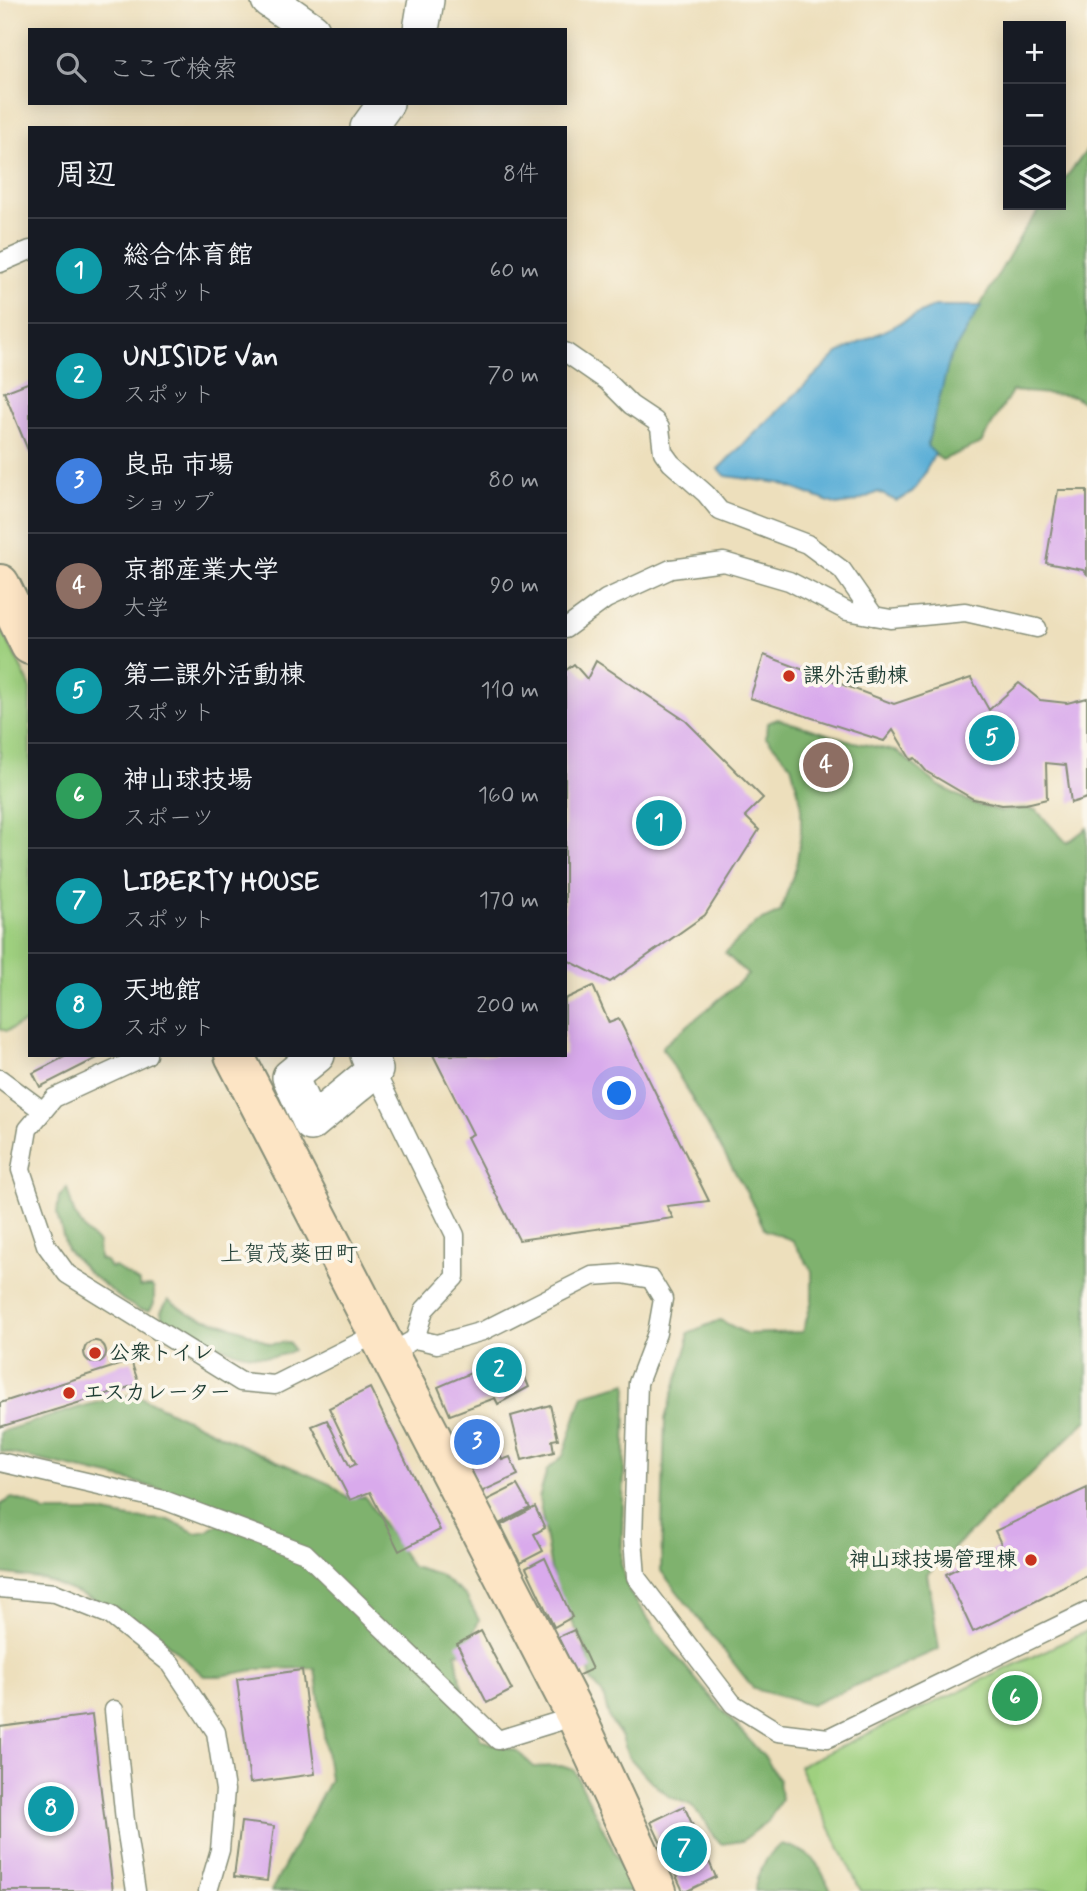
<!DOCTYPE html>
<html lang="ja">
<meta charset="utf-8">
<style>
body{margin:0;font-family:Mynerve,"Klee One",sans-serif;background:#242831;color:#f1f3f6}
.controls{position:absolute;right:21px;top:21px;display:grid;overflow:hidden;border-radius:0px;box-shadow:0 4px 18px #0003}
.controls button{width:63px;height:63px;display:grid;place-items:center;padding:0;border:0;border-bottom:2px solid #363941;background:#171b24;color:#f1f3f6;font:35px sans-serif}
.you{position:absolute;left:620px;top:1094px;width:24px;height:24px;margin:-18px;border:5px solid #fff;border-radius:50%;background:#1a73e8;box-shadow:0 0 0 10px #1a73e833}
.badge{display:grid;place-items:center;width:46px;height:46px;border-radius:50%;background:#c8321e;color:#fff;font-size:23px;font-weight:700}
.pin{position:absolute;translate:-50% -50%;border:4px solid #fff;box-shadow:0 2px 7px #0006}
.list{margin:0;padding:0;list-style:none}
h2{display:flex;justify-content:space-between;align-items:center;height:91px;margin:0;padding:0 28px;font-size:30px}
h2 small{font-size:23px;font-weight:400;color:#9ea1a6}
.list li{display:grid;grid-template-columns:46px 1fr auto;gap:21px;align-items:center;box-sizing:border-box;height:105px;padding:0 28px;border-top:2px solid #363941}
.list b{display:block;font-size:26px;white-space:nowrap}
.list p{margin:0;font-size:23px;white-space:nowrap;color:#9ea1a6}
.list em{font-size:23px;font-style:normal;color:#9ea1a6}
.icon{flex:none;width:38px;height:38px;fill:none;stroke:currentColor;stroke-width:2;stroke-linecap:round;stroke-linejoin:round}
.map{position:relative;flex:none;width:1087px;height:1891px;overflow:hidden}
.search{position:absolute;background:#171b24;box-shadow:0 4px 18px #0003;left:28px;top:28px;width:539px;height:77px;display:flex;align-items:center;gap:18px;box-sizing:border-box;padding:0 24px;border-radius:0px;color:#9ea1a6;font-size:26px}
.panel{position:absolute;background:#171b24;box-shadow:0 4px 18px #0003;left:28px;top:126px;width:539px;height:931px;border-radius:0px}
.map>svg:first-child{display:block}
</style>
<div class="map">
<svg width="1087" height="1891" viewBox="0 0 1087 1891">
<rect width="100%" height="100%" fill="#fbf7ec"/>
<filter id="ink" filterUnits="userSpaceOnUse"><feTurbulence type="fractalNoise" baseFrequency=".0143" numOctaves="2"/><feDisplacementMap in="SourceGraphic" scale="14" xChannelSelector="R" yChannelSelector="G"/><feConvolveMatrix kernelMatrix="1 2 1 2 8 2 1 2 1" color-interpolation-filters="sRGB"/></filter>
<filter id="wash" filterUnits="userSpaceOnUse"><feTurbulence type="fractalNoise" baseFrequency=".00686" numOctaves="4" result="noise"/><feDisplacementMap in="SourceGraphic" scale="28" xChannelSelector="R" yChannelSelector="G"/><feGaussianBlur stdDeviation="1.57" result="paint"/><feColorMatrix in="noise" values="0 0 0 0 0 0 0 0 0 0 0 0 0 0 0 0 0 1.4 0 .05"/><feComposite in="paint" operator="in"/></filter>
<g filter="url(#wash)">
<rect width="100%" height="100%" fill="#eddfbc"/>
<g fill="#9fd07f" stroke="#5f865a" stroke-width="2">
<path d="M0,625l30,61v334l-23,11 -7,-2z"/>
<path d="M1087,1631v260h-226l-62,-125z"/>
</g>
<g fill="#7fb26e" stroke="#4f7851" stroke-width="2">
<path d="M1087,150v255l-13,-9 -62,-5 -31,52 -39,17 -15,-13 13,-72 84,-145 20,-25h17v-21z"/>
<path d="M778,719l76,23 44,10 40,33 36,19 27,7 23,-3 12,2 31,33 20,-15v592l-160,154 12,75 -128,56 -57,-16 -93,-118 4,-152 23,-75v-11l32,-13 27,14 56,-2 9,-32v-29l-20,-31 -27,-10 -19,-39 -84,-144 86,-72 -23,-22 31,-30 24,-11 16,-45 5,-35v-30l-10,-37 -25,-28 1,-14z"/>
<path d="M67,1188l7,25 12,19 12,11 1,16 7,2 4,7 5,-1 25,16v4l11,-1 3,3v15l-5,7 -9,-1 -16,-9 -35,-28 -22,-23 -10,-36 2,-17z"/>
<path d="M168,1300l22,14 50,15 30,15 19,-2 4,8c-32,21 -100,-14 -130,-29l-2,-9z"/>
<path d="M627,1383l-6,181 9,29 30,43 42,51 65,73 12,20 2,20 -13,21 -26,20 -20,3 -8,-7 -9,-16 -14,-16 -21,-8 -19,-16 -23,-25 -6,-19 -12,-17 -7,-25 -12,-15 -7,-35 -25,-49 -8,-26 -12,-72 8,-28 16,-14 20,-61z"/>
<path d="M134,1394l111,53 85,37 17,13h18l47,70 27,8 27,21 13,24 -13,31 -10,2 4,27 21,60 36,11 17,16 27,-1 13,4 60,121h-363l59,-111 -15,-112 -56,1 -39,7h-16l-45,-40 -42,-27 -74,-30 -43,-6v-68l12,-7 15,4 18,10h55l30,6 39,2 27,13 11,-2 33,-19 -112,-32 -128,-29v-19l87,-27z"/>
<path d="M782,1844c33,9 35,18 49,47h-76c0,-15 13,-39 27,-47z"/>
</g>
<path fill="#5bafd7" stroke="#3d7686" stroke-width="2" d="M935,306h46l-31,52 -23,88 8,8c-14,20 -13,38 -39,47l-18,-9 -23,10 -18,3 -58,-22 -53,-7 -8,-7 120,-116z"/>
<g id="blocks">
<g fill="#d9aaec">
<path d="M30,382v73l-26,-63z"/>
<path d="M1058,490h29v84l-4,-4 -37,-7z"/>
<path d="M764,655l130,49 77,-26 18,32 30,-27 21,17 27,3 20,-5v100l-16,5 -5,-38 -20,-2 1,36 -21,5 -24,1 -29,-6 -46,-27 -12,-14 -4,2 -18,-30 -9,11 -134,-43z"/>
<path d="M596,661l90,60 77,77 -18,18 14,14 -54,85 -95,67 -45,-23v-288l9,-7 13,15z"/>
<path d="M593,986l16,37 10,-4 90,182 -42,5 6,12 -154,22 -52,-103 6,-3 -40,-79h132v-56z"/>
<path d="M68,1055h35l-63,32 -7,-14z"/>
<circle cx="95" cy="1352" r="11"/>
<path d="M515,1354l14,33 -31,17 -3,-6 -45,17 -12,-28z"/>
<path d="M131,1361l8,23 -139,43v-24z"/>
<path d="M370,1388l70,142 -41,21 -29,-59 -20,8 -38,-74 15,-6 23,47 6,-3 -27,-56z"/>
<path d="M550,1405l8,34 -6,1 2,12 -32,8 -11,-44z"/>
<path d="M485,1423l11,26 -27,12 -11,-26z"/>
<path d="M498,1450l4,10 8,-3 8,18 -37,17 -13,-29z"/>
<path d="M517,1485l13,23 -33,17 -12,-24z"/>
<path d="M1087,1488v88l-114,56 -27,-58 56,-28 -7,-15z"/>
<path d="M535,1507l10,21 -11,6 9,17 -23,12 -19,-38z"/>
<path d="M545,1558l27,59 -18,10 -28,-59z"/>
<path d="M574,1630l18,39 -15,7 -19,-39z"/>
<path d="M481,1631l31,59 -25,13 -30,-59z"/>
<path d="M302,1670l13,104 -65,9 -13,-104z"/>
<path d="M92,1715l21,176h-113v-164z"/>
<path d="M684,1806l32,71 -29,14h-4l-32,-69z"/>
<path d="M241,1822l33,4 -7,55 -33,-4z"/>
</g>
</g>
</g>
<g filter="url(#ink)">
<use href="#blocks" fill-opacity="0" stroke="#868e78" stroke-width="2"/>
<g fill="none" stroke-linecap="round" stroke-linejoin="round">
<defs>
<g id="lane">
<path d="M0,263l30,-13"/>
<path d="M565,352l42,29 24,24 24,16 5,7 3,24 8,11 35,31 14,17 87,33 35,26 32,46"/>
<path d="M565,629l41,-30 65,-30 53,-7 65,19 58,30 44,8 74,-7 72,16"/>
<path d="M147,1055l-93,43 -26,31 -7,41 25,75 21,29 174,108 34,3 103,-52"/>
<path d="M372,1065l83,170v42l-31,33 -9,29"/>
<path d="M0,1079l43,32"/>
<path d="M389,1354l26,-15 22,5 46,-13 109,-55 30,-2 29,5 12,20 -6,34 -19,50 -5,155 3,39 97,127 45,28 50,6 259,-126"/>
<path d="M0,1462l164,38 141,53 193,187 78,-24"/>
<path d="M0,1588l55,5 55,22 61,49 45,68 9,58 -5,60 -12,41"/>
<path d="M114,1710l11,111 11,70"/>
</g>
<g id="street">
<path d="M269,0l43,30"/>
<path d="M421,30l5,-30"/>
<path d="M368,128l18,-25"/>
<path d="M317,1055l-27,22 21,46 64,-53 -7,-15"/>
</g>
<g id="secondary">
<path d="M0,584l30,61"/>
<path d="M234,1055l342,661 81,175"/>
</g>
</defs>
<use href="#lane" stroke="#868e78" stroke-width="21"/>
<use href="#street" stroke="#868e78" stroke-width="38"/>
<use href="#secondary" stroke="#868e78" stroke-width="42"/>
<use href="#lane" stroke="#fff" stroke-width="18"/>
<use href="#street" stroke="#fff" stroke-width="35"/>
<use href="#secondary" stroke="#fde5c5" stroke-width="38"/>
</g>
</g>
<g fill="#c8321e" stroke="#fbf7ec" stroke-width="2.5">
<circle cx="789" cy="676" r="7"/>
<circle cx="95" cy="1353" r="7"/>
<circle cx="69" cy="1393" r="7"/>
<circle cx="1031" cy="1560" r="7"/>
</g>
<g text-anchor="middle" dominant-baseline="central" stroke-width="7" stroke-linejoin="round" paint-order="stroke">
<g font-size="21" font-weight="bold" fill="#1f3d34" stroke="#fbf7ec" text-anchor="start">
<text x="803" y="676">課外活動棟</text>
<text x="109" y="1353">公衆トイレ</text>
<text x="83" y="1393">エスカレーター</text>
<text x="1017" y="1560" text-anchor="end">神山球技場管理棟</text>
</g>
<g font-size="23" fill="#1f3d34" stroke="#fbf7ec">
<text x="289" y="1255">上賀茂葵田町</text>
</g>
</g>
</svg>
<div class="controls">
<button>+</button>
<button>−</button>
<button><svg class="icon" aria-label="layers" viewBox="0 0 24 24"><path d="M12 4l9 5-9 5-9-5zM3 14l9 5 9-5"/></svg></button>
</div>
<div class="you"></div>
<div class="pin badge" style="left:659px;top:823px;background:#0f9aa8">1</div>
<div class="pin badge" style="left:499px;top:1370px;background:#0f9aa8">2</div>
<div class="pin badge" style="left:477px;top:1442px;background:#3f7fe0">3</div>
<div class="pin badge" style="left:826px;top:765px;background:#8d6e63">4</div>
<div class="pin badge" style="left:992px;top:738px;background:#0f9aa8">5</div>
<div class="pin badge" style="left:1015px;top:1698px;background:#2e9e5b">6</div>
<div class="pin badge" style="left:684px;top:1849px;background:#0f9aa8">7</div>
<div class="pin badge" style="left:51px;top:1809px;background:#0f9aa8">8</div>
<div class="search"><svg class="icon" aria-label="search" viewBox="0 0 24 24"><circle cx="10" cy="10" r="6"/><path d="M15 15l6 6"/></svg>ここで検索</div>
<section class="panel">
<h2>周辺<small>8件</small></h2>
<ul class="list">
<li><span class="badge" style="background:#0f9aa8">1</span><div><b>総合体育館</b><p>スポット</p></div><em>60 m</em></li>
<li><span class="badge" style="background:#0f9aa8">2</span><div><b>UNISIDE Van</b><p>スポット</p></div><em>70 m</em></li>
<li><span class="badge" style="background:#3f7fe0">3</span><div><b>良品 市場</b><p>ショップ</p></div><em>80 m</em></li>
<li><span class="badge" style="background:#8d6e63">4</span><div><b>京都産業大学</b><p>大学</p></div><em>90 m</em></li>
<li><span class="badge" style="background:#0f9aa8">5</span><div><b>第二課外活動棟</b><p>スポット</p></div><em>110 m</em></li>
<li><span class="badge" style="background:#2e9e5b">6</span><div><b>神山球技場</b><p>スポーツ</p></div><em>160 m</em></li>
<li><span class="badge" style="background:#0f9aa8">7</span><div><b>LIBERTY HOUSE</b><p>スポット</p></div><em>170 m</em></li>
<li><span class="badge" style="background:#0f9aa8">8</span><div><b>天地館</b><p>スポット</p></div><em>200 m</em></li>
</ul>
</section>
</div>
